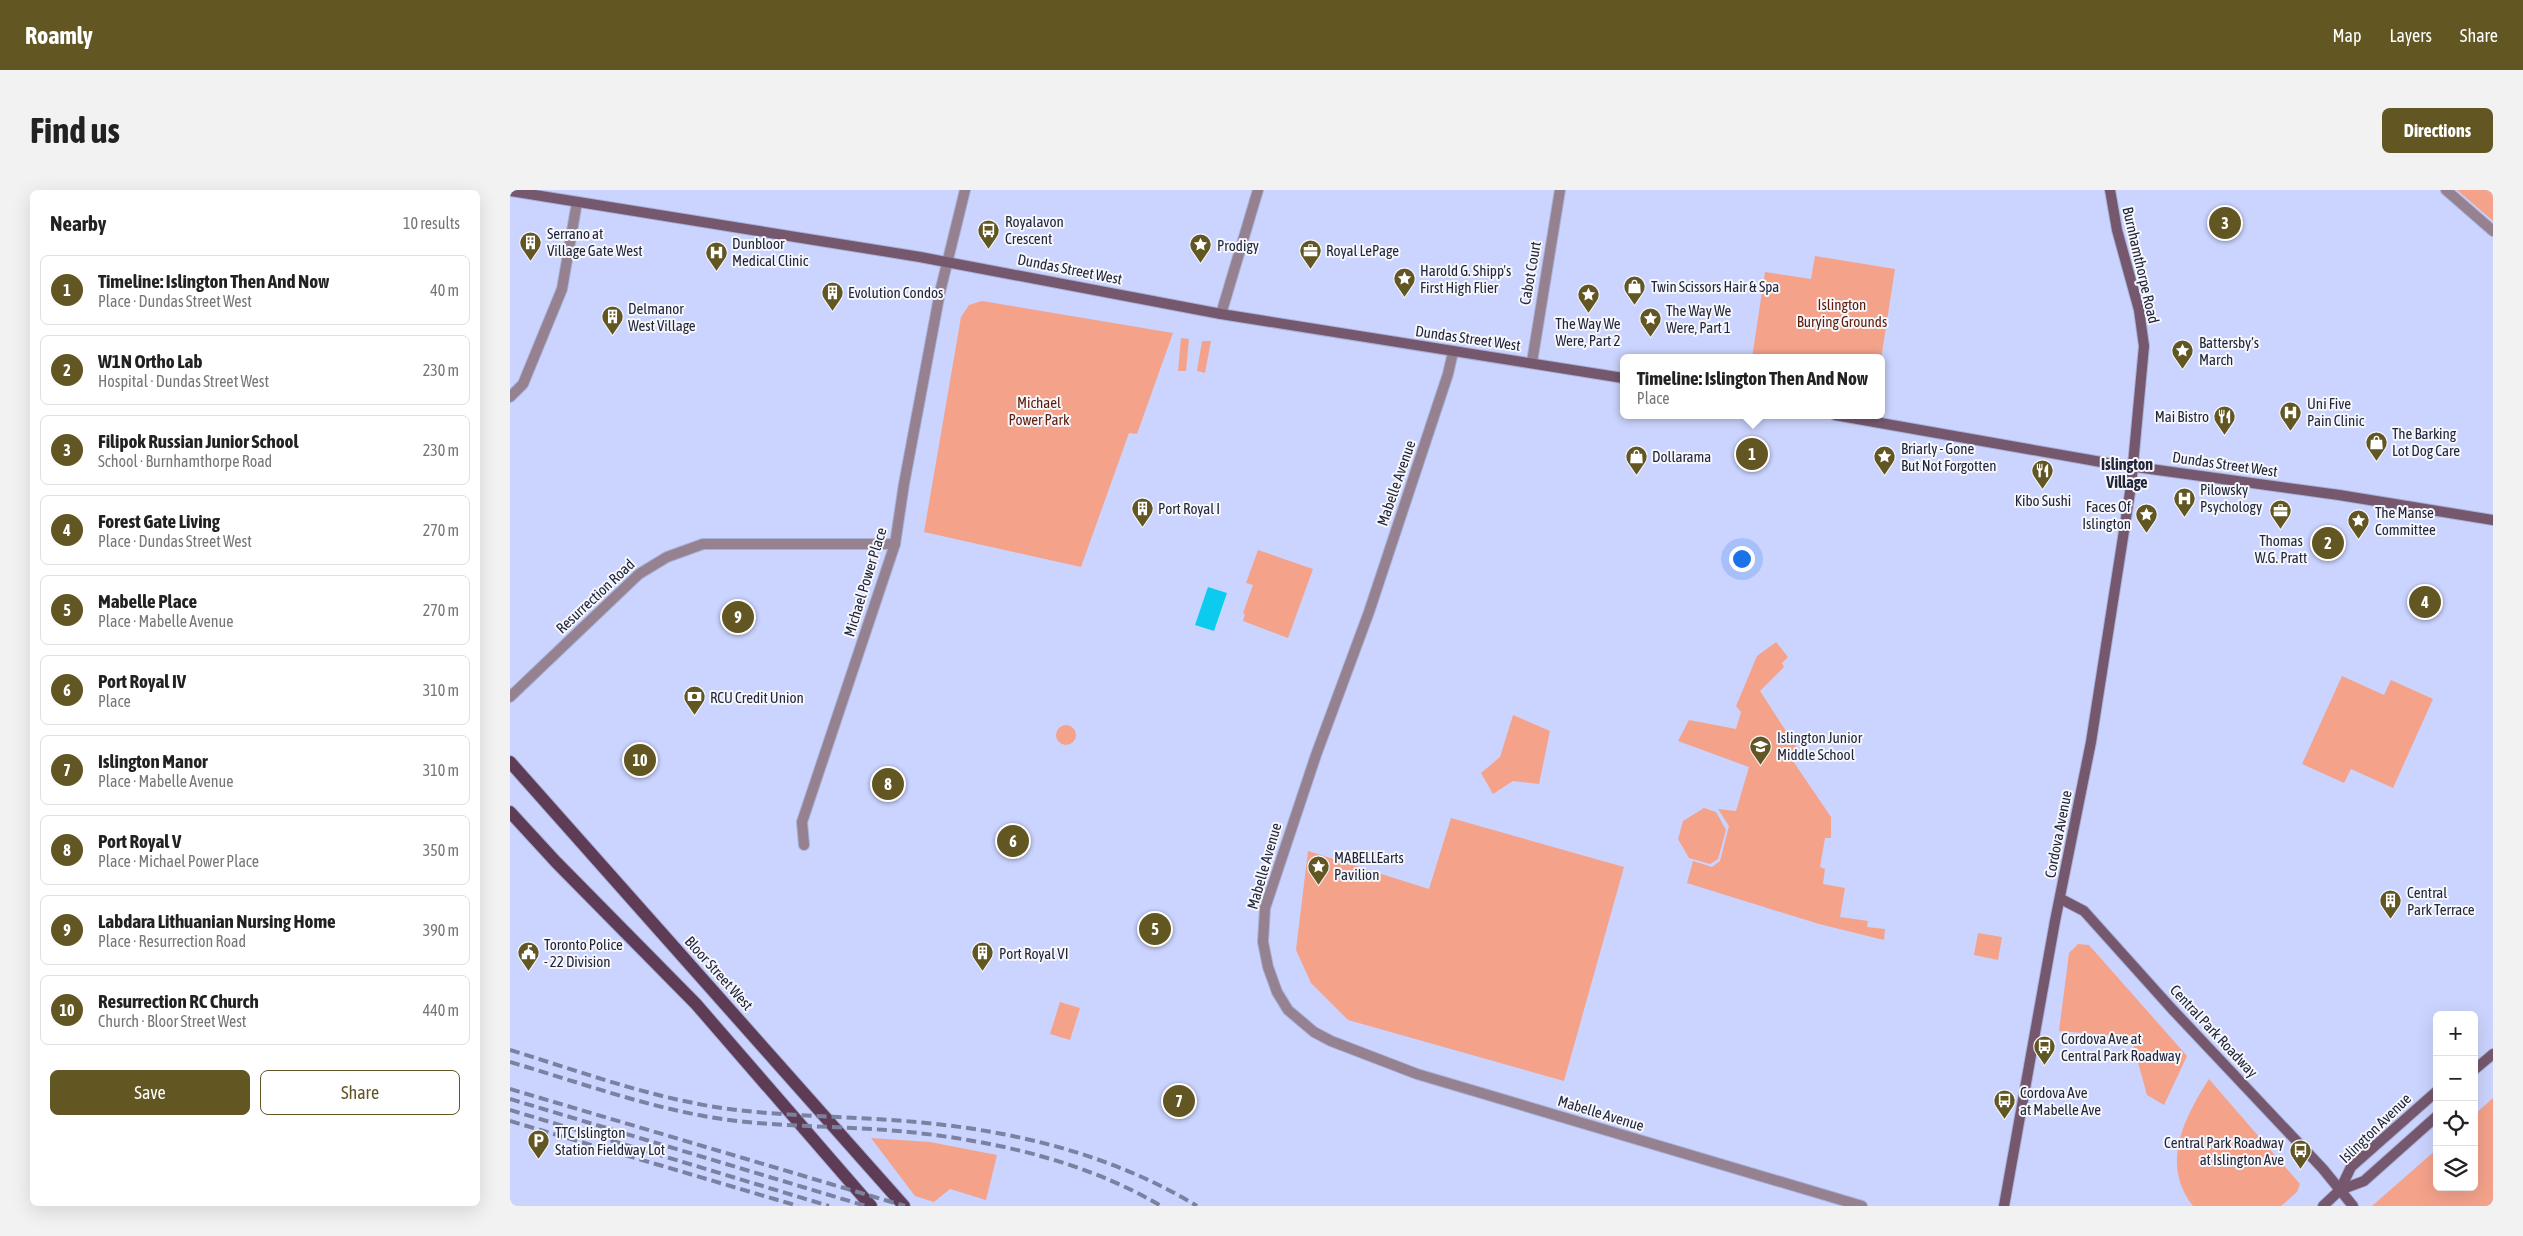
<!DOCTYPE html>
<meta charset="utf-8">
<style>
body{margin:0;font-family:"Asap Condensed",sans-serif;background:#f2f2f2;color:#222}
.controls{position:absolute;right:15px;bottom:15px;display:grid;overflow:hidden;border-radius:8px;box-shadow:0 5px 20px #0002}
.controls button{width:45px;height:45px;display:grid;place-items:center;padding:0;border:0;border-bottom:1px solid #e0e0e0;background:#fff;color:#222;font:25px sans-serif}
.you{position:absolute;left:1231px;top:368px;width:18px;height:18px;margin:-12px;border:4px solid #fff;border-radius:50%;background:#1a73e8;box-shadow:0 0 0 8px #1a73e833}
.badge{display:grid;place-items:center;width:32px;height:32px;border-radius:50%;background:#625623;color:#fff;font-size:16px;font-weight:700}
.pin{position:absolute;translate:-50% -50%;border:2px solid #fff;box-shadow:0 1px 5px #0006}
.popup{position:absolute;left:1110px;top:164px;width:265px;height:65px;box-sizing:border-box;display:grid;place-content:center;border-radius:8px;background:#fff;filter:drop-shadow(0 1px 4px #0005);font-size:16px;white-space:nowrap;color:#767676}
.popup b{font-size:19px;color:#222}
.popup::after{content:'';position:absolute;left:50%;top:100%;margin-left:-10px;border:10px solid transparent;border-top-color:#fff}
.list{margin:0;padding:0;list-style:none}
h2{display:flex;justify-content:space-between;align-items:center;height:65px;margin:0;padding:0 20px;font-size:21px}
h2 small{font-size:16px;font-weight:400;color:#767676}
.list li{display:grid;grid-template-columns:32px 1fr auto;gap:15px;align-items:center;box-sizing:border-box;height:70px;margin:0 10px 10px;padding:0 10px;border:1px solid #e0e0e0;border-radius:8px}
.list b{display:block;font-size:19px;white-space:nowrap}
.list p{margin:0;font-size:16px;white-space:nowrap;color:#767676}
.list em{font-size:16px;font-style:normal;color:#767676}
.actions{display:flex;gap:10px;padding:15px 20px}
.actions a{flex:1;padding:11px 0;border:1px solid #625623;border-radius:8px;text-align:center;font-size:18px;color:#625623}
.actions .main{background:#625623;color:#fff}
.icon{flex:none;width:28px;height:28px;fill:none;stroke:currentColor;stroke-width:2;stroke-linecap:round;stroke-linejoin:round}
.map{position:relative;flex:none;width:1983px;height:1016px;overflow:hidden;border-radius:8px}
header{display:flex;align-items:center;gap:30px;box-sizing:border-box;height:70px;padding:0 25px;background:#625623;color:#fff}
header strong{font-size:24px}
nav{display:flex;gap:28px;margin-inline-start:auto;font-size:18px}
.intro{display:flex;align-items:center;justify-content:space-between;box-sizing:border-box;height:120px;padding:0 30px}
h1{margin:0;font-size:35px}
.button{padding:12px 22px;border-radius:8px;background:#625623;color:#fff;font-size:18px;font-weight:700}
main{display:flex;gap:30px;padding:0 30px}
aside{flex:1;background:#fff;border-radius:8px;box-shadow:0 5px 20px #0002}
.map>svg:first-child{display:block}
</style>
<header>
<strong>Roamly</strong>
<nav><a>Map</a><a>Layers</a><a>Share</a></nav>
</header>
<div class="intro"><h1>Find us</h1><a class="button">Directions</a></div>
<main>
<aside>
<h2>Nearby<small>10 results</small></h2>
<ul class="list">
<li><span class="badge">1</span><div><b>Timeline: Islington Then And Now</b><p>Place · Dundas Street West</p></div><em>40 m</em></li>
<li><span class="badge">2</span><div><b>W1N Ortho Lab</b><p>Hospital · Dundas Street West</p></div><em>230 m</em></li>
<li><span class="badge">3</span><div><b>Filipok Russian Junior School</b><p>School · Burnhamthorpe Road</p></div><em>230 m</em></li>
<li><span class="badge">4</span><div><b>Forest Gate Living</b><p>Place · Dundas Street West</p></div><em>270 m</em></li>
<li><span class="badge">5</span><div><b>Mabelle Place</b><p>Place · Mabelle Avenue</p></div><em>270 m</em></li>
<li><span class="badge">6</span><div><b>Port Royal IV</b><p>Place</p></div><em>310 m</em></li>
<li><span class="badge">7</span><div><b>Islington Manor</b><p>Place · Mabelle Avenue</p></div><em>310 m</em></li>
<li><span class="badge">8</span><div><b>Port Royal V</b><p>Place · Michael Power Place</p></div><em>350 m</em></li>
<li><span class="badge">9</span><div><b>Labdara Lithuanian Nursing Home</b><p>Place · Resurrection Road</p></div><em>390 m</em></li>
<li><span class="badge">10</span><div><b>Resurrection RC Church</b><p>Church · Bloor Street West</p></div><em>440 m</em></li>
</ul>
<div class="actions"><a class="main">Save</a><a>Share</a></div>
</aside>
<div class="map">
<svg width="1983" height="1016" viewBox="0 0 1983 1016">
<rect width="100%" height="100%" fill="#cbd4fe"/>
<g fill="#f5a28b">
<path d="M1947,0h36v31z"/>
<path d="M1305,66l80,13 -14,90 -129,-1 13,-86 46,7z"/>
<path d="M472,111l191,32 -36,101 -8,-1 -48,134 -157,-35 37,-215 8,-12z"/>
<path d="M671,148l8,1 -3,32h-8z"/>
<path d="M692,151h9l-6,32 -8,-2z"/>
<path d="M748,360l55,19 -25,69 -45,-17 2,-7 -2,-1 10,-28 -7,-2z"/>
<path d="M1266,452l12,15 -6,6 2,4 -24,24 41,63 -8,7 38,56v21h-6l-5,29 5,2 -2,15 22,4 -5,29 28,4 -1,6 18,2 -1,11 -65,-16 -132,-41 6,-22 19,6 8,-6 9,-35 -11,-17 18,2 13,-44 -71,-26 11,-21 47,9 5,-17 -5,-6 21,-50z"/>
<path d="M1832,486l42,19 7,-15 42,19 -40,89 -42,-19 -7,14 -42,-19z"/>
<path d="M1003,525l37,16 -11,53 -26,-3 -20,13 -12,-21 19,-16z"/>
<circle cx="556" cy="545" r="10"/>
<path d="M1194,618l12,4 10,18 -8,29 -8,5 -21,-6 -11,-19 5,-18z"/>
<path d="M941,628l173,49 -60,214 -216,-61 -37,-37 -15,-33 12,-99 121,38z"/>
<path d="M1468,743l24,4 -4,23 -24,-5z"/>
<path d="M1568,754l11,1 98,111 -23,49 -17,-10 -16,-58 -72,-6 10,-78z"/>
<path d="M550,812l20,6 -10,32 -20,-6z"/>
<path d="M1699,889l91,105 -3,8 -16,14h-88c-33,-42 -9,-88 16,-127z"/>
<path d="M1983,908v108h-121l65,-57v38h37v-72z"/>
<path d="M361,948l59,4 67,13 -11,45 -36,-11 -16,13 -19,-6z"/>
</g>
<path fill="#0bccef" d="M698,397l19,6 -13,38 -19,-6z"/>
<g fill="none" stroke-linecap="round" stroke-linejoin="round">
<defs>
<g id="street">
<path d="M1936,0l47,41"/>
<path d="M711,124l37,-124"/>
<path d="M943,162l-5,22 -79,238 -53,143 -51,153 -2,34 5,25 9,25 11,18 26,22 17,9 86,33 445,132"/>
<path d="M1022,172l28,-172"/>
<path d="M0,207l13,-13 39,-95 15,-87"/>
<path d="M0,507l129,-123 28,-17 36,-13h192"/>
<path d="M294,655l-2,-23 93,-278 9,-60 36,-192 25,-102"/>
</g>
<g id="secondary">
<path d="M0,1l410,66 301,57 402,64"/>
<path d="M1325,225l272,48 232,32 154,25"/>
<path d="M1551,709l23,12 88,98 151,160 30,37"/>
<path d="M1964,880l19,-16"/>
<path d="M1830,1000l11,-23 86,-76"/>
<path d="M1494,1016l51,-285 36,-179 40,-256 13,-140 -5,-36 -22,-80 -7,-40"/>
<path d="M1813,1016l17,-16 24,-9 73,-65"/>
</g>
<g id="primary">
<path d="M0,572l394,444"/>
<path d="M0,622l46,50 140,142 175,202"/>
</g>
</defs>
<use href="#street" stroke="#a9b1d7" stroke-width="12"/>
<use href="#secondary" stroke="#a9b1d7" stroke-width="12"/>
<use href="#primary" stroke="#a9b1d7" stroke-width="14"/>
<use href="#street" stroke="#968190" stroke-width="10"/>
<use href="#secondary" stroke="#76586e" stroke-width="10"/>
<use href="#primary" stroke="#5f3c56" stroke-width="12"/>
<g stroke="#7b81a1" stroke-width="4" stroke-dasharray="10 5" stroke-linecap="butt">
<path d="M0,860c72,22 144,49 219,59 53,7 108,7 162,11 106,7 214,30 306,86"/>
<path d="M0,872c72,21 144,48 219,58 56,7 113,6 169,11 89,8 186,29 263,75"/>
<path d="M0,899l395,117"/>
<path d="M0,909l356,107"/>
<path d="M0,920l319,96"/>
<path d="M0,931l288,85"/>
</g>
</g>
<defs>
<symbol id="bus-pin" viewBox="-11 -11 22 30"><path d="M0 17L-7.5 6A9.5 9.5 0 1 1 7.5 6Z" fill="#625623" stroke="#f6f7fc"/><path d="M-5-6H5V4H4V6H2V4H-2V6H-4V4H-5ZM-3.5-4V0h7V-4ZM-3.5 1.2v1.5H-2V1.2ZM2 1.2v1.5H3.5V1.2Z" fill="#fff"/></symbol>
<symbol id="building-pin" viewBox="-11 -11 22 30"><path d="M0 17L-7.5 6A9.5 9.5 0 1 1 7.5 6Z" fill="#625623" stroke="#f6f7fc"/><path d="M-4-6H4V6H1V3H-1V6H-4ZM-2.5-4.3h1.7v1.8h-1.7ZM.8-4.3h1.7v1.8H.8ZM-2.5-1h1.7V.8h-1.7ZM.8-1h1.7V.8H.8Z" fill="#fff"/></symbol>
<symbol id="sight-pin" viewBox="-11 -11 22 30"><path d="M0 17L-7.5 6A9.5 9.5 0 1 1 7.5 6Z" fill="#625623" stroke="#f6f7fc"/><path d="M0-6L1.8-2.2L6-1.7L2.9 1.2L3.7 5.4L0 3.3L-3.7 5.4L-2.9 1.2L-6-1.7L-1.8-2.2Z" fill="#fff"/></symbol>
<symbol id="office-pin" viewBox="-11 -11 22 30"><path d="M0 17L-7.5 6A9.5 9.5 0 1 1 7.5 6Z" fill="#625623" stroke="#f6f7fc"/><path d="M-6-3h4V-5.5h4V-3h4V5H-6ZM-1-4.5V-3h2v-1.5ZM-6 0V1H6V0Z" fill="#fff"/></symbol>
<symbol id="hospital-pin" viewBox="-11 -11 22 30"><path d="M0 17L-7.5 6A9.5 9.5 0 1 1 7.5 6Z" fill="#625623" stroke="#f6f7fc"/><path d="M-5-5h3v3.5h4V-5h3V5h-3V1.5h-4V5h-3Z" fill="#fff"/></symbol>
<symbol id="shop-pin" viewBox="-11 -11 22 30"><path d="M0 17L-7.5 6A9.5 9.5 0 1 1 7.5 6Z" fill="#625623" stroke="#f6f7fc"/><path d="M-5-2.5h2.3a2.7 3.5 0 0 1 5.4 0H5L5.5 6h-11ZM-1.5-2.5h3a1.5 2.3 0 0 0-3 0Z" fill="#fff"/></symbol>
<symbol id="restaurant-pin" viewBox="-11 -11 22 30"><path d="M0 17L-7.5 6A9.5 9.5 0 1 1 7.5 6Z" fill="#625623" stroke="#f6f7fc"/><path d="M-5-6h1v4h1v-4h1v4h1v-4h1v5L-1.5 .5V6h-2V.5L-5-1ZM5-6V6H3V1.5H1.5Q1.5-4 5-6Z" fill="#fff"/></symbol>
<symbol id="bank-pin" viewBox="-11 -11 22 30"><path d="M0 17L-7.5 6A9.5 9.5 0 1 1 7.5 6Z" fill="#625623" stroke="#f6f7fc"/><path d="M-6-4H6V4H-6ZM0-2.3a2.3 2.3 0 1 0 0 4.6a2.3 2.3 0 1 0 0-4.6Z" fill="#fff"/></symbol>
<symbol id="school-pin" viewBox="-11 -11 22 30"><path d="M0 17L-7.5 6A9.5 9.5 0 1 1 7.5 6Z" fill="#625623" stroke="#f6f7fc"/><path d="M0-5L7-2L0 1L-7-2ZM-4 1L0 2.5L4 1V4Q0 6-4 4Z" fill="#fff"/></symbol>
<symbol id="civic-pin" viewBox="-11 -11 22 30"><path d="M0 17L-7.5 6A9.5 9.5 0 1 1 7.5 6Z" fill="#625623" stroke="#f6f7fc"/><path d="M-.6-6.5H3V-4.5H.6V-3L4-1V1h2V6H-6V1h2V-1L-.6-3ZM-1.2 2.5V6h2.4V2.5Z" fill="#fff"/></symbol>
<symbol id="parking-pin" viewBox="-11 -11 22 30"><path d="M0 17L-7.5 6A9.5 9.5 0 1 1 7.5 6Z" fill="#625623" stroke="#f6f7fc"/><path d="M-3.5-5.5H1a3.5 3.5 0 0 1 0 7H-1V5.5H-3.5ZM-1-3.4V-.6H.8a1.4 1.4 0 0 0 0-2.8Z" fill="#fff"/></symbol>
</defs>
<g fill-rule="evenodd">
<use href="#bus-pin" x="466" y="28" width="25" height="34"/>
<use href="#building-pin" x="8" y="40" width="25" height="34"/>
<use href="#sight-pin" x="678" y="42" width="25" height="34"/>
<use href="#office-pin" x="788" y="48" width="25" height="34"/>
<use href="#hospital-pin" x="194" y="50" width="25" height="34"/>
<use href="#sight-pin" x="882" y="76" width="25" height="34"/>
<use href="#shop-pin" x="1112" y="84" width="25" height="34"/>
<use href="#building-pin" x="310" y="90" width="25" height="34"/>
<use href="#sight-pin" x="1066" y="92" width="25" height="34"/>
<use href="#building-pin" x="90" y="114" width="25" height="34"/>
<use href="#sight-pin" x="1128" y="116" width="25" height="34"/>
<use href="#sight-pin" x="1660" y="148" width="25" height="34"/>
<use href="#hospital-pin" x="1768" y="210" width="25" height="34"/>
<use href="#restaurant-pin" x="1702" y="214" width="25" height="34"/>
<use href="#shop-pin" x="1854" y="240" width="25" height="34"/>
<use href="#shop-pin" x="1114" y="254" width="25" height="34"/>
<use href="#sight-pin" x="1362" y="254" width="25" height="34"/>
<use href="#restaurant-pin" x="1520" y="268" width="25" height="34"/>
<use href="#hospital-pin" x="1662" y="296" width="25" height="34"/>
<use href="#building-pin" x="620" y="306" width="25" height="34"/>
<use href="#office-pin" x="1758" y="308" width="25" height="34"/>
<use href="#sight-pin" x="1624" y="312" width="25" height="34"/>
<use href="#sight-pin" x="1836" y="318" width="25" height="34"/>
<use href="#bank-pin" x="172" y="494" width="25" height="34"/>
<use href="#school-pin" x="1238" y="544" width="25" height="34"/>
<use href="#sight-pin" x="796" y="664" width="25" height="34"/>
<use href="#building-pin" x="1868" y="698" width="25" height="34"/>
<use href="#civic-pin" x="6" y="750" width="25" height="34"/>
<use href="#building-pin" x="460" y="750" width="25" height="34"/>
<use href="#bus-pin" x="1522" y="844" width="25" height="34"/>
<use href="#bus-pin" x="1482" y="898" width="25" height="34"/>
<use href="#parking-pin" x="16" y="938" width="25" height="34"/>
<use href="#bus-pin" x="1778" y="948" width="25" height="34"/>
</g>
<g text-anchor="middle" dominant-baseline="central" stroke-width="4" stroke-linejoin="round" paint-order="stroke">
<g font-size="15" fill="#23263a" stroke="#f6f7fc" text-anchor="start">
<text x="495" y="31">Royalavon<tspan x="495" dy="17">Crescent</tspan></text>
<text x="37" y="43">Serrano at<tspan x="37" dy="17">Village Gate West</tspan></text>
<text x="222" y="53">Dunbloor<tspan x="222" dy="17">Medical Clinic</tspan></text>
<text x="707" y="55">Prodigy</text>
<text x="816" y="60">Royal LePage</text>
<text x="910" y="80">Harold G. Shipp's<tspan x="910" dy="17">First High Flier</tspan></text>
<text x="1141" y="96">Twin Scissors Hair &amp; Spa</text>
<text x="338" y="102">Evolution Condos</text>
<text x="118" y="118">Delmanor<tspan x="118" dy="17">West Village</tspan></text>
<text x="1156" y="120">The Way We<tspan x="1156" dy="17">Were, Part 1</tspan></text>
<text x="1078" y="133" text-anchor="middle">The Way We<tspan x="1078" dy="17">Were, Part 2</tspan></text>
<text x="1689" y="152">Battersby’s<tspan x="1689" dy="17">March</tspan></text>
<text x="1797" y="213">Uni Five<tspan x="1797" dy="17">Pain Clinic</tspan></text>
<text x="1699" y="226" text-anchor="end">Mai Bistro</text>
<text x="1882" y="243">The Barking<tspan x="1882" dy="17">Lot Dog Care</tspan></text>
<text x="1391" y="258">Briarly - Gone<tspan x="1391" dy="17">But Not Forgotten</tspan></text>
<text x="1142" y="266">Dollarama</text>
<text x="1690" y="299">Pilowsky<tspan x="1690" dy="17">Psychology</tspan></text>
<text x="1533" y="310" text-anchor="middle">Kibo Sushi</text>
<text x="1621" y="316" text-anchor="end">Faces Of<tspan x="1621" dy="17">Islington</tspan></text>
<text x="648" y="318">Port Royal I</text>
<text x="1865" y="322">The Manse<tspan x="1865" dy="17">Committee</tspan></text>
<text x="1771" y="350" text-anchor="middle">Thomas<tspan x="1771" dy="17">W.G. Pratt</tspan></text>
<text x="200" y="507">RCU Credit Union</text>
<text x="1267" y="547">Islington Junior<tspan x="1267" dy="17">Middle School</tspan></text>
<text x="824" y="667">MABELLEarts<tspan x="824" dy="17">Pavilion</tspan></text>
<text x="1897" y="702">Central<tspan x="1897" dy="17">Park Terrace</tspan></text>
<text x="34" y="754">Toronto Police<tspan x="34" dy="17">- 22 Division</tspan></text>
<text x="489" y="763">Port Royal VI</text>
<text x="1551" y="848">Cordova Ave at<tspan x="1551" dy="17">Central Park Roadway</tspan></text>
<text x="1510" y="902">Cordova Ave<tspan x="1510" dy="17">at Mabelle Ave</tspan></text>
<text x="45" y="942">TTC Islington<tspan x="45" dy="17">Station Fieldway Lot</tspan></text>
<text x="1774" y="952" text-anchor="end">Central Park Roadway<tspan x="1774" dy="17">at Islington Ave</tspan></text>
</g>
<g font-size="15" fill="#23263a" stroke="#f6f7fc">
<text transform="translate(1631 75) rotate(77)">Burnhamthorpe Road</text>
<text transform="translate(560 79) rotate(11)">Dundas Street West</text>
<text transform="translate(1020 83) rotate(-80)">Cabot Court</text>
<text transform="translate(958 148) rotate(8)">Dundas Street West</text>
<text transform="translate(1715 274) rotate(8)">Dundas Street West</text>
<text transform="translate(886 293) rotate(-71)">Mabelle Avenue</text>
<text transform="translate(355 392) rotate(-73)">Michael Power Place</text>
<text transform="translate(85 406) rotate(-43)">Resurrection Road</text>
<text transform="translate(1548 644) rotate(-79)">Cordova Avenue</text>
<text transform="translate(754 676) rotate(-74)">Mabelle Avenue</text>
<text transform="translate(209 783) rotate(48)">Bloor Street West</text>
<text transform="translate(1704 841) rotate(47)">Central Park Roadway</text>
<text transform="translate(1091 923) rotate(17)">Mabelle Avenue</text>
<text transform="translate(1865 938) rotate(-44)">Islington Avenue</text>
</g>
<g font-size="15" fill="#5f1d0a" stroke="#f6f7fc">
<text x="1332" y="114">Islington<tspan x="1332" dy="17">Burying Grounds</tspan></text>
<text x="529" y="212">Michael<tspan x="529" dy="17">Power Park</tspan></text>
</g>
<g font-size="16" font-weight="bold" fill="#23263a" stroke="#f6f7fc">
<text x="1617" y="274">Islington<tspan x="1617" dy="18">Village</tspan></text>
</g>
</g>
</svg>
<div class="controls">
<button>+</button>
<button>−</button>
<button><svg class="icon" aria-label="locate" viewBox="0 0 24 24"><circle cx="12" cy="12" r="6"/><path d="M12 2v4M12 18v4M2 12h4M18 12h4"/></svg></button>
<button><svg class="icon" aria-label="layers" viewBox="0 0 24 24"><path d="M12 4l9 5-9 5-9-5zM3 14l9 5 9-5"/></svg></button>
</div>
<div class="you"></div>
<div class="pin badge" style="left:1242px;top:264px">1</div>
<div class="popup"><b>Timeline: Islington Then And Now</b>Place</div>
<div class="pin badge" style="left:1818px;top:353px">2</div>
<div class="pin badge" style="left:1715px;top:33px">3</div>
<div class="pin badge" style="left:1915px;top:412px">4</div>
<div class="pin badge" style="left:645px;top:739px">5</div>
<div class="pin badge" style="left:503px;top:651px">6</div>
<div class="pin badge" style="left:669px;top:911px">7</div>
<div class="pin badge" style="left:378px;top:594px">8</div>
<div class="pin badge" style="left:228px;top:427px">9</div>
<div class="pin badge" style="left:130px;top:570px">10</div>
</div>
</main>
